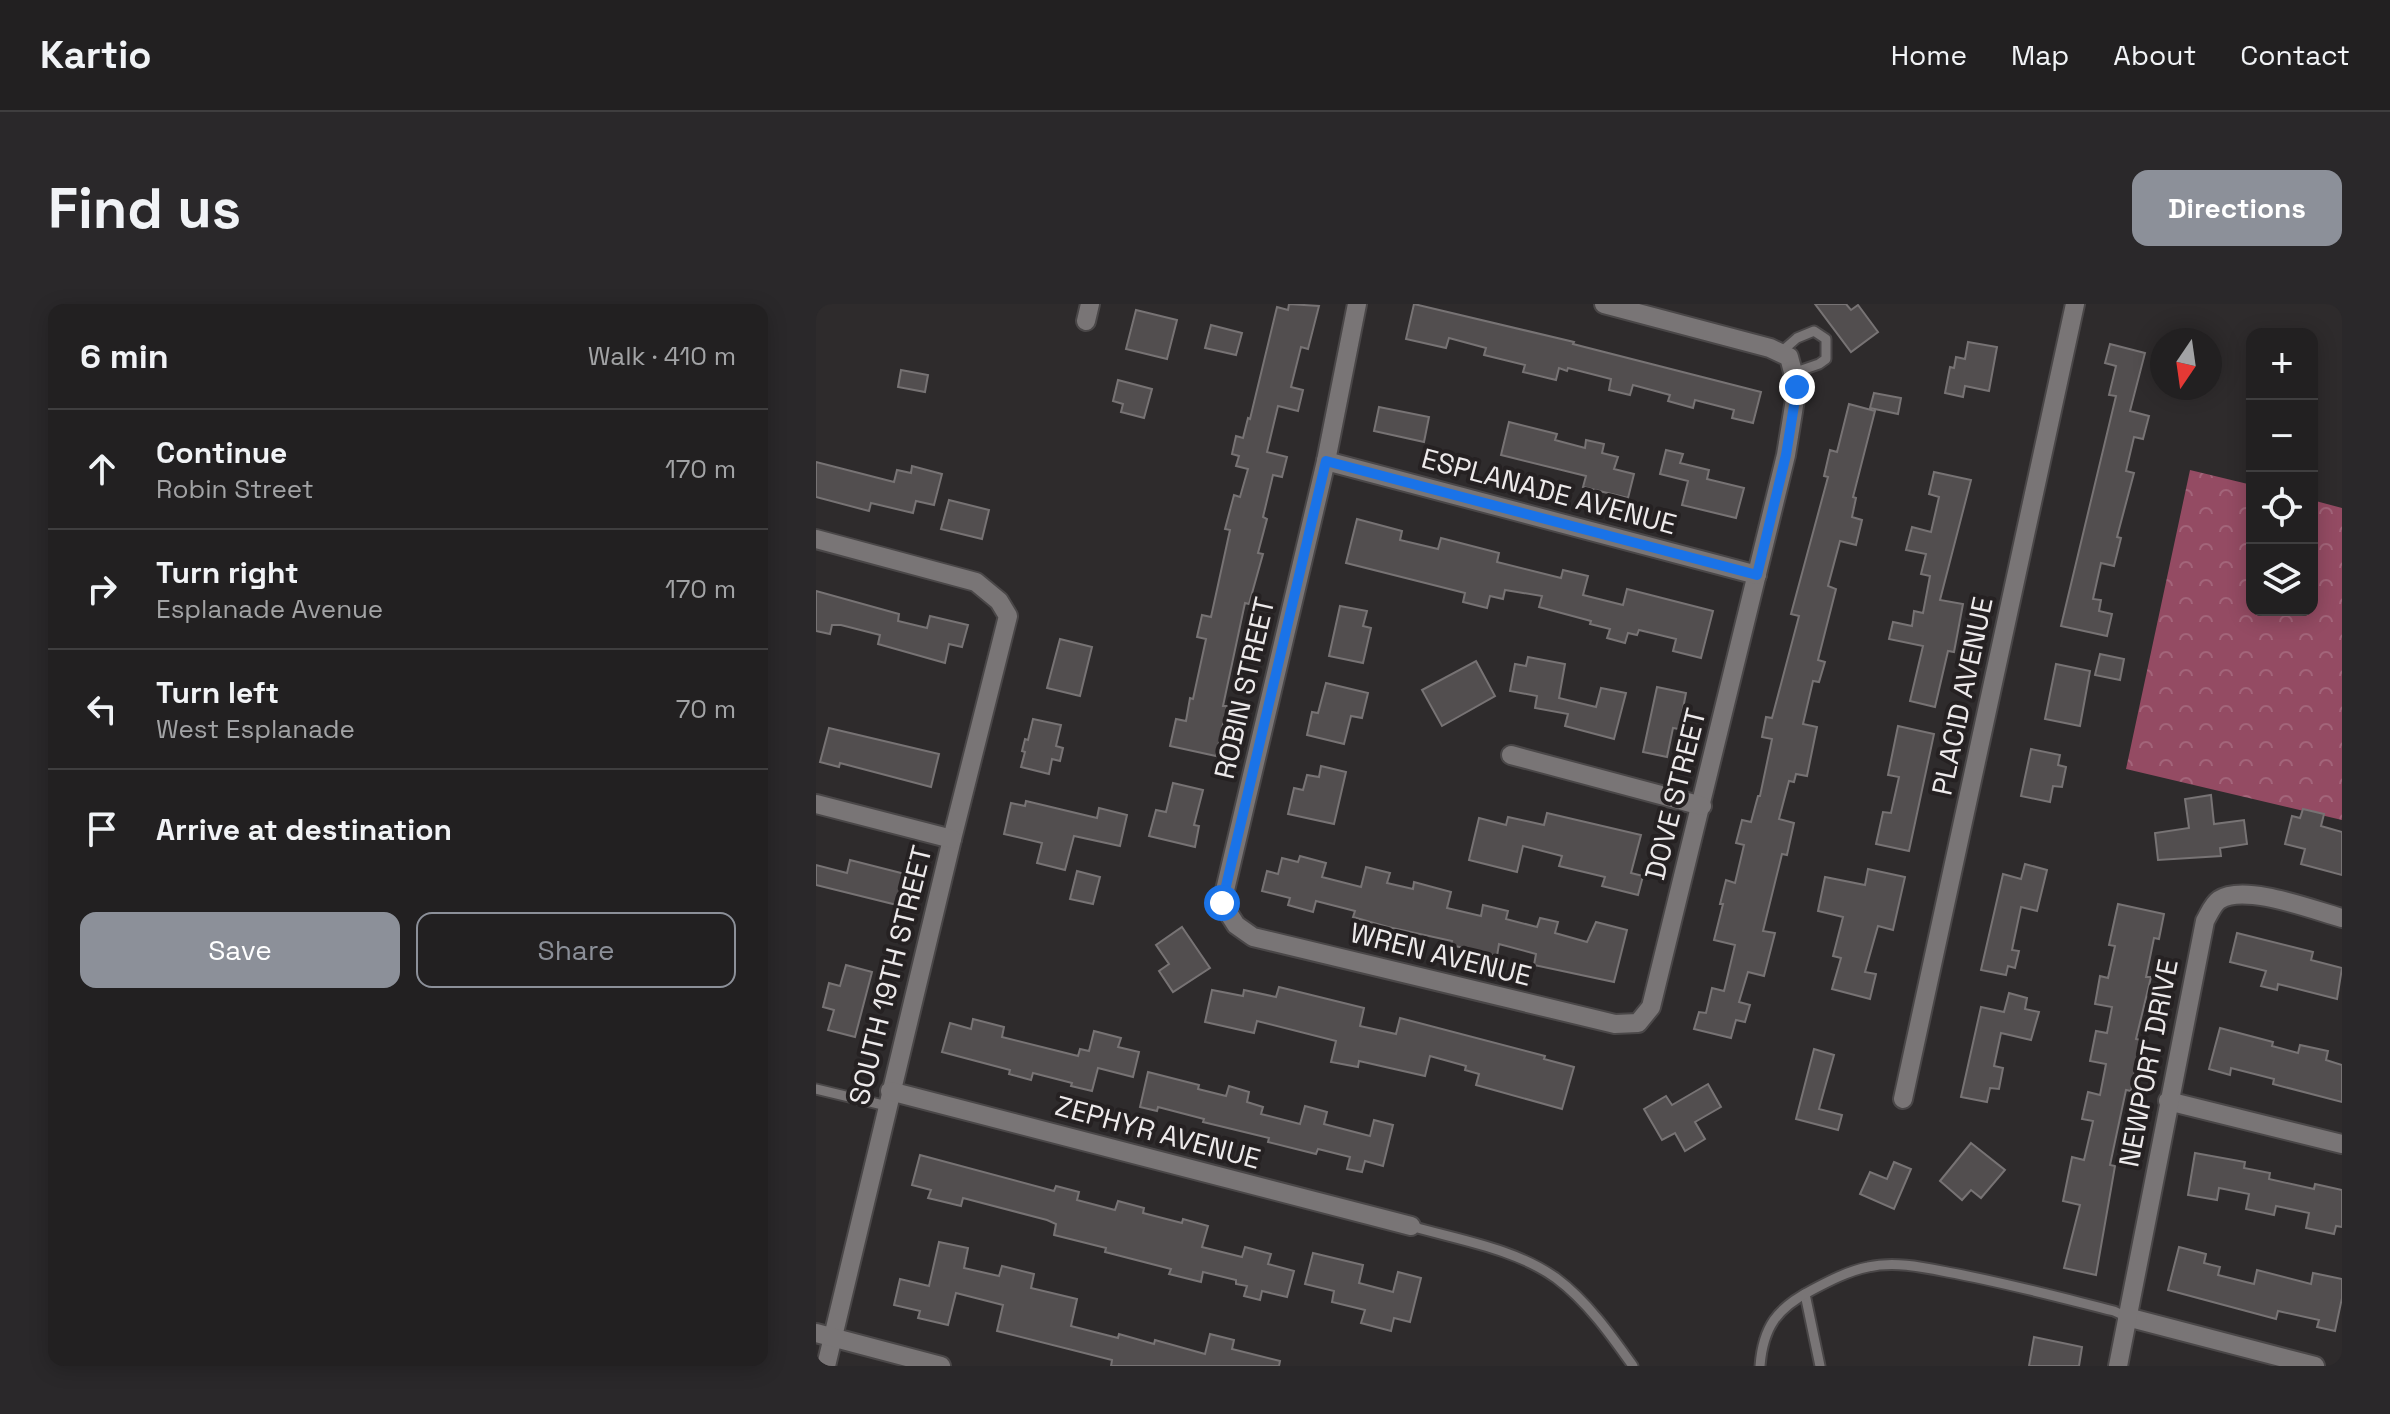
<!DOCTYPE html>
<meta charset="utf-8">
<style>
body{margin:0;font-family:"Space Grotesk",sans-serif;background:#2a282a;color:#f1f3f6}
.controls{position:absolute;right:24px;top:24px;display:grid;overflow:hidden;border-radius:16px;box-shadow:0 4px 20px #0003}
.controls button{width:72px;height:72px;display:grid;place-items:center;padding:0;border:0;border-bottom:2px solid #3f3e3f;background:#222021;color:#f1f3f6;font:40px sans-serif}
.compass{position:absolute;left:1334px;top:24px;width:72px;height:72px;border-radius:50%;background:#222021;box-shadow:0 4px 20px #0003;rotate:193deg}
.stop{position:absolute;width:24px;height:24px;margin:-18px;border:6px solid #1a73e8;border-radius:50%;background:#fff}
.stop.end{background:#1a73e8;border-color:#fff;box-shadow:0 2px 8px #0008}
.list{margin:0;padding:0;list-style:none}
h2{display:flex;justify-content:space-between;align-items:center;height:104px;margin:0;padding:0 32px;font-size:34px}
h2 small{font-size:26px;font-weight:400;color:#a2a3a5}
.list li{display:grid;grid-template-columns:52px 1fr auto;gap:24px;align-items:center;box-sizing:border-box;height:120px;padding:0 32px;border-top:2px solid #3f3e3f}
.list b{display:block;font-size:30px;white-space:nowrap}
.list p{margin:0;font-size:26px;white-space:nowrap;color:#a2a3a5}
.list em{font-size:26px;font-style:normal;color:#a2a3a5}
.actions{display:flex;gap:16px;padding:24px 32px}
.actions a{flex:1;padding:18px 0;border:2px solid #8c9099;border-radius:16px;text-align:center;font-size:28px;color:#8c9099}
.actions .main{background:#8c9099;color:#fff}
.icon{flex:none;width:44px;height:44px;fill:none;stroke:currentColor;stroke-width:2;stroke-linecap:round;stroke-linejoin:round}
.map{position:relative;flex:none;width:1526px;height:1062px;overflow:hidden;border-radius:16px}
header{display:flex;align-items:center;gap:48px;box-sizing:border-box;height:112px;padding:0 40px;background:#222021;border-bottom:2px solid #3f3e3f}
header strong{font-size:38px}
nav{display:flex;gap:44px;margin-inline-start:auto;font-size:28px}
.intro{display:flex;align-items:center;justify-content:space-between;box-sizing:border-box;height:192px;padding:0 48px}
h1{margin:0;font-size:56px}
.button{padding:20px 36px;border-radius:16px;background:#8c9099;color:#fff;font-size:28px;font-weight:700}
main{display:flex;gap:48px;padding:0 48px}
aside{flex:1;background:#222021;border-radius:16px;box-shadow:0 4px 20px #0003}
.map>svg:first-child{display:block}
</style>
<header>
<strong>Kartio</strong>
<nav><a>Home</a><a>Map</a><a>About</a><a>Contact</a></nav>
</header>
<div class="intro"><h1>Find us</h1><a class="button">Directions</a></div>
<main>
<aside>
<h2>6 min<small>Walk · 410 m</small></h2>
<ul class="list">
<li><svg class="icon" aria-label="ahead" viewBox="0 0 24 24"><path d="M12 20V5M6 11l6-6 6 6"/></svg><div><b>Continue</b><p>Robin Street</p></div><em>170 m</em></li>
<li><svg class="icon" aria-label="right" viewBox="0 0 24 24"><path d="M7 20v-9h11M14 6l5 5-5 5"/></svg><div><b>Turn right</b><p>Esplanade Avenue</p></div><em>170 m</em></li>
<li><svg class="icon" aria-label="left" viewBox="0 0 24 24"><path d="M17 20v-9H6M10 6l-5 5 5 5"/></svg><div><b>Turn left</b><p>West Esplanade</p></div><em>70 m</em></li>
<li><svg class="icon" aria-label="arrive" viewBox="0 0 24 24"><path d="M6 21V4h12l-3 4 3 4H6"/></svg><div><b>Arrive at destination</b></div></li>
</ul>
<div class="actions"><a class="main">Save</a><a>Share</a></div>
</aside>
<div class="map">
<svg width="1526" height="1062" viewBox="0 0 1526 1062">
<defs>
<pattern id="forest-crowns" width="20" height="18" patternUnits="userSpaceOnUse" patternTransform="scale(2)"><rect width="20" height="18" fill="#944b63"/><path d="M2 6a3 3 0 1 1 6 0M12 15a3 3 0 1 1 6 0" fill="none" stroke="#a3657a"/></pattern>
</defs>
<rect width="100%" height="100%" fill="#2e2b2c"/>
<path fill="url(#forest-crowns)" d="M1374,166l62,15v125h60v-110l30,8v312l-216,-51z"/>
<g fill="#524e4f" stroke="#777374" stroke-width="2">
<path d="M473,0l30,2 -11,43 -7,-2 -10,40 12,3 -5,21 -20,-5 -11,46 20,5 -5,20 -9,-2 -10,42 4,2 -9,34 5,1 -14,50 -4,-1 -22,103h4l-11,50 -46,-10 6,-27 10,2 4,-23 3,1 13,-60 -9,-2 5,-22 9,2 19,-87 -5,-1 9,-34 6,2 8,-28 -12,-3 3,-10 -7,-2 4,-18 7,2 5,-20 2,1 27,-112 11,3z"/>
<path d="M598,0l160,38 -1,2 188,48 -8,31 -21,-5 2,-8 -39,-10 -2,8 -25,-7 2,-6 -37,-10 -3,10 -21,-5 2,-11 -43,-11 -1,3 -8,-3 -3,12 -33,-8 2,-7 -41,-10 2,-7 -37,-10 -3,10 -40,-9z"/>
<path d="M999,0h31l5,6 7,-5 20,27 -27,20z"/>
<path d="M320,6l41,10 -10,39 -41,-10z"/>
<path d="M395,21l31,8 -6,22 -31,-7z"/>
<path d="M1152,38l29,5 -8,44 -24,-5 -2,11 -18,-4 5,-26 4,1 2,-11 9,2z"/>
<path d="M1294,40l35,9 -15,58 19,5 -6,23 -9,-2 -8,34 8,2 -17,64 4,1 -7,28 -13,-3 -8,36 8,1 -2,11 13,3 -5,22 -46,-10 55,-230 -7,-1 7,-29 -11,-3z"/>
<path d="M85,66l27,5 -3,17 -27,-5z"/>
<path d="M302,76l34,9 -8,29 -23,-6 2,-8 -10,-3z"/>
<path d="M1058,89l27,5 -3,16 -28,-6z"/>
<path d="M1033,100l26,7 -22,86 3,1 -4,19 10,3 -6,25 -16,-4 -12,45 8,3 -18,71 7,2 -6,20 -6,-1 -10,43 14,3 -10,49 -11,-2 -2,8 -5,-1 -10,38 15,4 -7,32 -5,-1 -19,77 12,2 -11,43 -16,-4 -9,30 11,3 -5,17 -9,-2 -5,18 -37,-9 5,-17 7,1 6,-25 12,3 11,-46 -21,-5 9,-36h-3l6,-24 9,3 9,-38 -8,-2 6,-23 9,2 7,-26h2l12,-57 -10,-2 4,-20 6,1 27,-102 -8,-2 37,-137 -4,-1 6,-26 7,2z"/>
<path d="M563,103l50,10 -5,25 -50,-11z"/>
<path d="M693,118l48,12 -2,6 30,8 1,-8 18,4 -2,9 16,4 -4,12 20,5 -6,24 -45,-11 3,-11 -85,-21z"/>
<path d="M850,146l17,4 -3,9 29,7 -2,9 37,9 -8,30 -54,-13 6,-24 -28,-7z"/>
<path d="M0,158l78,20 3,-12 14,3 1,-7 30,8 -8,31 -18,-4 -3,12 -42,-10 -2,8 -53,-14z"/>
<path d="M1118,168l37,8 -31,120 23,4 -9,48 -6,-1 -13,56 -25,-6 13,-55 -34,-7 4,-17 19,4 2,-15 9,2 7,-37 -9,-2 5,-20 -20,-4 6,-23 19,5 8,-35 -10,-3z"/>
<path d="M133,196l40,10 -7,29 -41,-10z"/>
<path d="M541,215l45,12 -2,9 38,9 3,-11 58,15 -2,9 64,16 2,-8 25,6 -5,19 40,10 4,-16 86,22 -12,47 -28,-7 3,-12 -37,-9 -2,5 -9,-2 -3,10 -18,-5 3,-9 -20,-5 1,-3 -52,-14 3,-11 -37,-6 -2,9 -13,-3 -3,12 -24,-6 2,-9 -119,-30z"/>
<path d="M0,287l83,23 -1,7 29,7 3,-12 38,9 -6,22 -13,-3 -4,19 -67,-19 2,-9 -39,-10h-9l-2,9 -14,-3z"/>
<path d="M524,302l27,5 -4,15 8,2 -8,35 -34,-7z"/>
<path d="M244,335l32,8 -12,49 -33,-8z"/>
<path d="M1284,350l24,5 -4,21 -25,-5z"/>
<path d="M712,353l37,7 -6,34 37,9 5,-19 25,5 -12,46 -49,-13 3,-12 -33,-6 2,-12 -27,-5 5,-27 11,2z"/>
<path d="M660,357l19,35 -53,30 -20,-36z"/>
<path d="M1240,360l34,7 -10,55 -35,-7z"/>
<path d="M510,379l42,10 -6,25 -11,-2 -7,28 -37,-9 5,-23 6,1z"/>
<path d="M841,383l29,6 -7,36 -6,-1 -6,29 -24,-5z"/>
<path d="M217,415l28,6 -5,21 7,2 -3,13 -8,-2 -3,15 -28,-7 4,-15 -3,-1 3,-12 3,1z"/>
<path d="M1082,422l36,8 -25,117 -33,-7 7,-32 8,1 8,-36 -11,-2z"/>
<path d="M13,424l110,26 -8,33 -91,-24 -1,4 -19,-5z"/>
<path d="M1215,445l29,6 -2,10 8,2 -4,20 -9,-1 -3,16 -29,-6z"/>
<path d="M505,462l25,6 -12,52 -46,-10 6,-26 9,2 4,-15 12,2z"/>
<path d="M357,479l30,7 -9,35 5,1 -4,21 -46,-11 7,-26 10,2z"/>
<path d="M1395,491l3,29 30,-4 3,24 -27,4 1,8 -63,4 -3,-27 34,-5 -4,-29z"/>
<path d="M210,497l71,17 2,-10 28,7 -7,31 -46,-10 -9,34 -28,-7 5,-20 -38,-9 7,-31 14,3z"/>
<path d="M1487,505l21,5 -3,12 21,6v43l-41,-11 4,-15 -20,-5 7,-28 8,2z"/>
<path d="M731,509l94,22 -10,38 12,3 -5,19 -36,-9 3,-9 -46,-11 3,-10 -39,-10 -6,26 -48,-12 10,-42 27,7 2,-8 36,8z"/>
<path d="M484,552l26,7 -4,14 39,10 5,-20 24,6 -3,10 26,6 1,-7 37,10 -4,16 34,8 2,-11 25,6 -2,8 31,8 3,-9 18,4 -3,11 32,9 9,-20 31,8 -13,52 -80,-17 2,-11 -37,-10 -2,12 -46,-11 1,-4 -64,-14 -35,-10 2,-6 -39,-10 -3,11 -25,-7 2,-7 -28,-7 5,-20 11,3 4,-16 16,4z"/>
<path d="M34,556l59,15 -8,31 -85,-21v-20l31,8z"/>
<path d="M1209,560l22,6 -10,41 -16,-4 -9,43 7,1 -4,17 -7,-2 -2,9 -25,-5 22,-96 18,5z"/>
<path d="M1052,565l37,8 -12,53 -15,-4 -13,46 11,2 -6,25 -38,-10 9,-31 -8,-2 10,-39 -25,-6 7,-34 40,8z"/>
<path d="M261,567l23,6 -7,27 -23,-5z"/>
<path d="M1302,600l46,10 -5,25 -5,-1 -8,39h5l-15,62 5,1 -10,51 -5,-1 -16,75 5,1 -19,109 -32,-7 16,-63 -17,-4 9,-44 12,3 9,-39 -11,-2 6,-27 12,3 6,-31 -16,-3 6,-30 11,2 5,-26 -17,-3 5,-28 8,2 7,-32 -6,-1z"/>
<path d="M366,623l28,41 -37,24 -14,-21 10,-7 -13,-19z"/>
<path d="M1421,629l76,19 -2,8 31,8 -5,31 -59,-15 -1,6 -16,-4 5,-15 -36,-9z"/>
<path d="M30,661l26,7 -17,65 -27,-7 6,-20 -11,-3 6,-24 11,3z"/>
<path d="M463,683l85,21 -4,18 36,8 4,-16 145,38 -1,3 30,8 -12,42 -86,-24 3,-11 -14,-4 1,-4 -36,-10 -5,20 -66,-15 -1,6 -27,-5 5,-21 -79,-20 -3,12 -49,-11 7,-32 31,6 1,-6 32,7z"/>
<path d="M1193,689l18,5 -2,11 14,3 -8,28 -30,-7 -7,33 9,2 -4,21 -9,-1 -3,14 -26,-5 20,-90 23,5z"/>
<path d="M157,715l31,8 -2,10 76,19 2,-7 9,2 5,-20 27,7 -3,9 21,5 -6,25 -35,-9 -6,23 -21,-5 1,-3 -39,-10 -2,7 -22,-6 1,-4 -68,-18 8,-29 21,6z"/>
<path d="M1404,724l53,14 -1,4 26,7 2,-8 28,6 -2,9 16,5v37l-69,-18 1,-5 -43,-11 -1,7 -21,-6z"/>
<path d="M998,745l20,6 -15,54 23,6 -4,15 -42,-11z"/>
<path d="M332,768l51,13 -1,4 28,7 3,-10 20,6 -2,10 16,5 -2,7 39,10 5,-18 22,6 -3,12 46,12 4,-16 19,5 -10,41 -18,-5 -3,11 -15,-3 3,-12 -32,-8 -2,5 -48,-12 1,-4 -66,-16 1,-3 -46,-12 -1,4 -17,-4z"/>
<path d="M892,780l13,23 -26,15 10,17 -20,12 -10,-18 -13,7 -18,-31 22,-13 6,9z"/>
<path d="M1155,839l34,27 -24,28 -10,-8 -9,10 -22,-19z"/>
<path d="M1379,849l50,9 -1,6 26,5 -1,6 45,10 1,-5 27,6v37l-6,-1 -2,8 -28,-6 3,-15 -33,-7 -2,9 -28,-6 3,-15 -30,-6 -2,12 -29,-5z"/>
<path d="M104,851l134,36 2,-5 23,6 -2,8 38,10 3,-9 26,7 -1,5 39,10 1,-4 25,7 -6,21 40,10 3,-10 26,7 -3,10 26,7 -7,26 -25,-6 -2,9 -16,-4 3,-10 -11,-2v-4l-33,-8 -2,10 -32,-8 2,-5 -66,-17 1,-4 -52,-13 2,-11 -9,-4 -84,-22 -2,8 -33,-8 3,-8 -19,-5z"/>
<path d="M1078,858l17,7 -17,40 -34,-15 10,-22 17,7z"/>
<path d="M123,938l29,6 -4,20 35,8 3,-10 32,8 -3,14 46,11 -6,27 47,12 1,-4 35,10 1,-4 50,14 5,-20 24,6 -2,9 48,12 -1,5h-168l1,-6 -115,-29 6,-26 -47,-12 -8,32 -30,-7 2,-7 -26,-6 6,-26 29,7z"/>
<path d="M1363,943l27,7 -2,9 16,4 -2,8 36,9 3,-14 54,14 2,-11 29,6v19l-7,33 -18,-4 2,-7 -41,-9 -2,8 -108,-29z"/>
<path d="M497,949l50,12 -4,18 34,9 5,-20 23,6 -11,44 -16,-4 -3,13 -30,-8 4,-13 -33,-8 2,-11 -29,-7z"/>
<path d="M1218,1033l48,10 -3,19h-50z"/>
</g>
<g fill="none" stroke-linecap="round" stroke-linejoin="round">
<defs>
<g id="lane">
<path d="M964,49l17,-15 17,-7 12,8v20l-7,5 -26,9"/>
<path d="M0,785l71,17"/>
<path d="M595,922c47,14 103,22 145,52 31,23 55,57 77,88"/>
<path d="M989,990l15,72"/>
<path d="M944,1062c3,-39 17,-58 52,-76 17,-9 36,-19 56,-23 26,-6 54,0 79,5 56,10 111,25 167,39l13,6"/>
</g>
<g id="street">
<path d="M541,0l-31,157 -104,442 14,22 17,12 362,87 23,-1 13,-16 135,-552 11,-68 -8,-30 -19,-9 -166,-44"/>
<path d="M270,17l4,-17"/>
<path d="M510,157l431,114"/>
<path d="M0,235l160,43 23,19 9,15 -56,223 -126,527"/>
<path d="M695,451l191,51"/>
<path d="M0,500l136,35"/>
<path d="M74,787l521,135"/>
<path d="M1087,795l172,-795"/>
<path d="M1352,797l174,43"/>
<path d="M1311,1013l188,49"/>
<path d="M0,1029l125,33"/>
<path d="M1302,1062l87,-445c4,-7 8,-17 14,-21 25,-17 94,10 123,18"/>
</g>
</defs>
<use href="#lane" stroke="#4a4748" stroke-width="13"/>
<use href="#street" stroke="#4a4748" stroke-width="22"/>
<use href="#lane" stroke="#797576" stroke-width="9"/>
<use href="#street" stroke="#797576" stroke-width="18"/>
</g>
<g fill="none" stroke-linecap="round" stroke-linejoin="round">
<path stroke="#1a73e8" stroke-width="10" d="M406,599l104,-442 431,114 29,-120 11,-68"/>
</g>
<g text-anchor="middle" dominant-baseline="central" stroke-width="8" stroke-linejoin="round" paint-order="stroke">
<g font-size="28" fill="#edeaeb" stroke="#252122">
<text transform="translate(733 187) rotate(15)">ESPLANADE AVENUE</text>
<text transform="translate(428 384) rotate(-77)">ROBIN STREET</text>
<text transform="translate(1146 392) rotate(-78)">PLACID AVENUE</text>
<text transform="translate(859 490) rotate(-76)">DOVE STREET</text>
<text transform="translate(625 650) rotate(14)">WREN AVENUE</text>
<text transform="translate(74 671) rotate(-76)">SOUTH 19TH STREET</text>
<text transform="translate(1332 759) rotate(-79)">NEWPORT DRIVE</text>
<text transform="translate(342 828) rotate(15)">ZEPHYR AVENUE</text>
</g>
</g>
</svg>
<div class="controls">
<button>+</button>
<button>−</button>
<button><svg class="icon" aria-label="locate" viewBox="0 0 24 24"><circle cx="12" cy="12" r="6"/><path d="M12 2v4M12 18v4M2 12h4M18 12h4"/></svg></button>
<button><svg class="icon" aria-label="layers" viewBox="0 0 24 24"><path d="M12 4l9 5-9 5-9-5zM3 14l9 5 9-5"/></svg></button>
</div>
<svg class="compass" viewBox="-18 -18 36 36"><path d="M0-13l5 13h-10z" fill="#e53935"/><path d="M0 13l5-13h-10z" fill="#a2a3a5"/></svg>
<div class="stop" style="left:406px;top:599px"></div>
<div class="stop end" style="left:981px;top:83px"></div>
</div>
</main>
